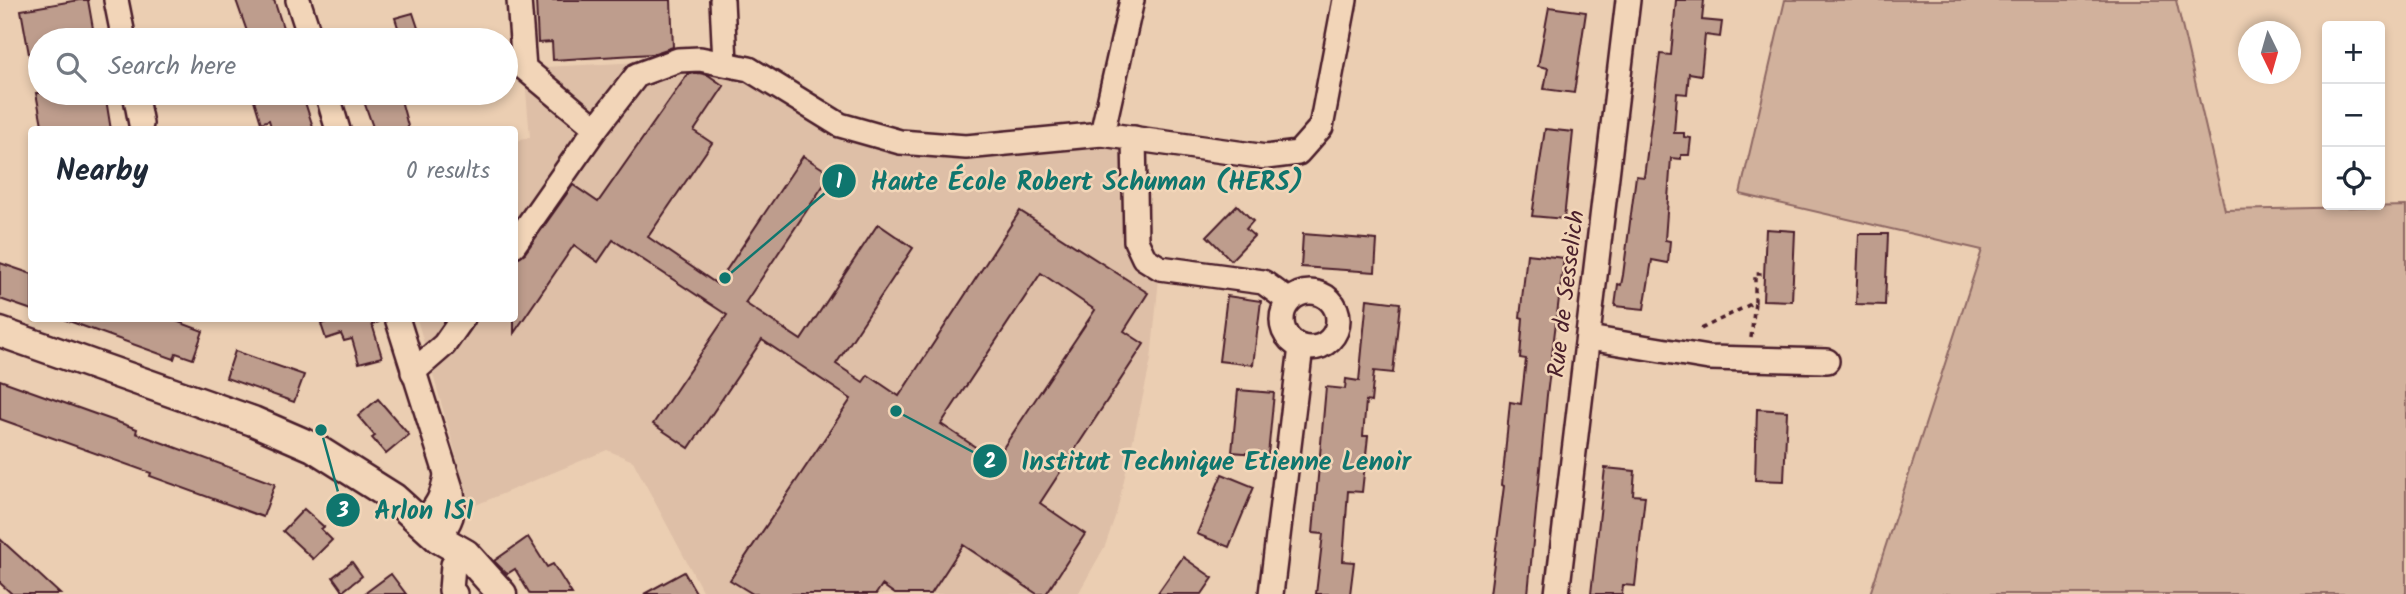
<!DOCTYPE html>
<meta charset="utf-8">
<style>
body{margin:0;font-family:Kalam,sans-serif;background:#f6f6f7;color:#1f2937}
.controls{position:absolute;right:21px;top:21px;display:grid;overflow:hidden;border-radius:7px;box-shadow:0 4px 10px #0003}
.controls button{width:63px;height:63px;display:grid;place-items:center;padding:0;border:0;border-bottom:2px solid #e0e1e3;background:#fff;color:#1f2937;font:35px sans-serif}
.compass{position:absolute;left:2238px;top:21px;width:63px;height:63px;border-radius:50%;background:#fff;box-shadow:0 4px 10px #0003;rotate:175deg}
.list{margin:0;padding:0;list-style:none}
h2{display:flex;justify-content:space-between;align-items:center;height:91px;margin:0;padding:0 28px;font-size:30px}
h2 small{font-size:23px;font-weight:400;color:#747a83}
.icon{flex:none;width:38px;height:38px;fill:none;stroke:currentColor;stroke-width:2;stroke-linecap:round;stroke-linejoin:round}
.map{position:relative;flex:none;width:2406px;height:594px;overflow:hidden}
.search{position:absolute;background:#fff;box-shadow:0 4px 10px #0003;left:28px;top:28px;width:490px;height:77px;display:flex;align-items:center;gap:18px;box-sizing:border-box;padding:0 24px;border-radius:38px;color:#747a83;font-size:26px}
.panel{position:absolute;background:#fff;box-shadow:0 4px 10px #0003;left:28px;top:126px;width:490px;height:196px;border-radius:7px}
.map>svg:first-child{display:block}
</style>
<div class="map">
<svg width="2406" height="594" viewBox="0 0 2406 594">
<rect width="100%" height="100%" fill="#ebceb2"/>
<filter id="ink" filterUnits="userSpaceOnUse"><feTurbulence type="fractalNoise" baseFrequency=".0143" numOctaves="2"/><feDisplacementMap in="SourceGraphic" scale="14" xChannelSelector="R" yChannelSelector="G"/><feConvolveMatrix kernelMatrix="1 2 1 2 8 2 1 2 1" color-interpolation-filters="sRGB"/></filter>
<g filter="url(#ink)">
<path fill="#debfa7" d="M700,59l200,83 234,-4 2,103 24,27 -9,92 -34,151 -12,35 -27,48h-374l-71,-133 -26,-11 -136,57 -54,-188 97,-1 1,-176 15,-5 -6,-69z"/>
<path fill="#d1b19c" stroke="#8e6864" stroke-width="2" d="M1785,0h391l49,210 181,-4v388h-536l112,-344 -242,-56z"/>
<g fill="#be9d8d" stroke="#4a1f2b" stroke-width="2" fill-rule="evenodd">
<path d="M79,0h9l7,40h-55v30l-8,1 -11,-61z"/>
<path d="M236,0h38l13,40h-37z"/>
<path d="M536,0h135l2,47 -21,7 -99,6 -1,-18 -14,1z"/>
<path d="M1676,0h28l-2,20 20,2 -2,15 -15,-2 -4,40 -12,-2 -2,21 -10,-1 -3,40h10v4l7,1 -2,17h-8v4l-10,-1 -6,82 5,1 -2,22 -16,-3 -8,49 -29,-3 3,-22 3,1 2,-10 13,-99 8,1 16,-123 11,1z"/>
<path d="M1549,7l37,5 -12,81 -30,-4 4,-21 -10,-2z"/>
<path d="M413,13l9,27h-20l-7,-22z"/>
<path d="M699,73l9,2 16,11 -30,45 18,12 -64,94 69,47 86,-128 28,18 -86,129 56,37 77,-116 35,24 -77,116 27,18 5,-7 31,21 121,-185 128,82 -24,38 20,13 -104,159 45,31 -39,60h-9l-74,-49 -32,49h-36l-13,-9 -6,9h-123l-23,-14 121,-181 -89,-59 -73,108 -36,-24 74,-109 -114,-75 -15,22 -24,-17 -60,88v-74l11,-6 48,-68 25,17 90,-128zM1041,273l54,37 -100,150 -54,-36z"/>
<path d="M36,93h69l6,37h-68z"/>
<path d="M280,93h22l12,37h-42l-3,-10 -8,3 -7,-23z"/>
<path d="M361,93h34l6,7 8,30h-35z"/>
<path d="M1545,129l28,3 -9,87 -32,-3z"/>
<path d="M1237,205l16,16 -7,8 8,7 -23,24 -24,-24z"/>
<path d="M1766,229l29,2 -3,70 -29,-1z"/>
<path d="M1303,234l74,6 -2,32 -74,-5z"/>
<path d="M1859,234h29l-3,71 -29,-1z"/>
<path d="M1527,254l37,4 -17,137 -19,199h-38l14,-108 -2,-1 8,-83 11,2 5,-45 -6,-1 3,-40 -3,-1z"/>
<path d="M0,263l32,11v36l-32,-11z"/>
<path d="M1227,296l34,5 -8,64 -34,-4z"/>
<path d="M1367,299l33,4 -7,70 -19,-2 -3,31 -5,-1 -3,35h5l-6,56 -14,-1 -5,70 11,1 -4,32h-34l7,-60 -10,-1 13,-146 19,2 1,-10 13,2z"/>
<path d="M66,318h102l35,13 -10,28 -17,-6 -2,6 -108,-39z"/>
<path d="M337,318h41l1,4 -7,2 10,33 -23,6 -7,-24 -8,2 -3,-7 -15,5 -5,-15z"/>
<path d="M235,351l69,24 -10,27 -68,-24z"/>
<path d="M0,380l137,49 -1,4 139,51 -12,33 -113,-41 1,-3 -151,-54z"/>
<path d="M1238,390l36,3 -6,62 -36,-3z"/>
<path d="M378,399l31,36 -23,19 -14,-16 3,-2 -17,-20z"/>
<path d="M1757,409l30,2 -3,70 -29,-1z"/>
<path d="M1605,468l30,3 -2,24 12,1 -10,90 -12,-1 -1,9h-31z"/>
<path d="M1222,474l32,13 -25,60 -32,-13z"/>
<path d="M304,509l20,18 -3,2 11,11 -19,19 -30,-28z"/>
<path d="M528,537l19,30 6,-3 19,30h-42l-15,-25 -8,5 -13,-13z"/>
<path d="M0,539l33,30 27,25h-48l-12,-11z"/>
<path d="M1183,557l30,21 -11,16h-45z"/>
<path d="M352,562l10,14 -19,15 -10,-14z"/>
<path d="M684,572l13,22h-53z"/>
<path d="M391,574l15,20h-42z"/>
</g>
<g fill="none" stroke-linecap="round" stroke-linejoin="round">
<defs>
<g id="minor">
<path d="M116,0l8,40"/>
<path d="M298,0l13,40"/>
<path d="M519,0l5,68 72,60"/>
<path d="M722,0l3,63"/>
<path d="M135,93l6,31"/>
<path d="M327,93l11,37"/>
<path d="M1102,134l30,-134"/>
<path d="M1134,138l2,103 8,17 16,10 103,14 26,19"/>
<path d="M514,245l82,-117 41,-53 41,-15 22,-1 49,10 91,56 60,17 66,5 136,-13 164,23 32,-4 23,-26 24,-127"/>
<circle cx="1310" cy="320" r="28"/>
<path d="M397,318l55,174c3,20 -1,30 -14,46"/>
<path d="M1589,338l120,20 118,3"/>
<path d="M413,372l31,-27 19,-27"/>
<path d="M422,522c15,-15 21,-26 24,-47"/>
<path d="M453,565l-2,25 4,4"/>
<path d="M1271,594l30,-247"/>
<path d="M1557,594l71,-594"/>
</g>
<path id="major" d="M0,332l253,89 60,26 81,51 44,40 28,16 36,40"/>
</defs>
<use href="#minor" stroke="#4a1f2b" stroke-width="28"/>
<use href="#major" stroke="#4a1f2b" stroke-width="33"/>
<g stroke="#4a1f2b" stroke-width="3.5" stroke-dasharray="5 5" stroke-linecap="butt">
<path d="M1701,329l54,-27v-28h9"/>
<path d="M1751,338l4,-36"/>
</g>
<use href="#minor" stroke="#f2d5b8" stroke-width="23"/>
<use href="#major" stroke="#f2d5b8" stroke-width="28"/>
</g>
</g>
<g text-anchor="middle" dominant-baseline="central" stroke-width="5" stroke-linejoin="round" paint-order="stroke">
<g font-size="24" fill="#4a1f2b" stroke="#f2d5b8">
<text transform="translate(1567 294) rotate(-83)">Rue de Sesselich</text>
</g>
</g>
<path fill="none" stroke="#0f766e" stroke-width="2.5" d="M725 278L839 181M896 411L990 461M321 430L343 510"/>
<g fill="#0f766e" stroke="#f2d5b8" stroke-width="2.5">
<circle cx="725" cy="278" r="7"/>
<circle cx="896" cy="411" r="7"/>
<circle cx="321" cy="430" r="7"/>
<circle cx="839" cy="181" r="18"/>
<circle cx="990" cy="461" r="18"/>
<circle cx="343" cy="510" r="18"/>
</g>
<g font-size="21" text-anchor="middle" font-weight="bold" fill="#fff">
<text x="839" y="188">1</text>
<text x="990" y="468">2</text>
<text x="343" y="517">3</text>
</g>
<g font-size="26" text-anchor="middle" font-weight="bold" fill="#0f766e" stroke="#f2d5b8" stroke-width="5" stroke-linejoin="round" paint-order="stroke">
<text x="1087" y="190">Haute École Robert Schuman (HERS)</text>
<text x="1216" y="470">Institut Technique Etienne Lenoir</text>
<text x="424" y="519">Arlon ISI</text>
</g>
</svg>
<div class="controls">
<button>+</button>
<button>−</button>
<button><svg class="icon" aria-label="locate" viewBox="0 0 24 24"><circle cx="12" cy="12" r="6"/><path d="M12 2v4M12 18v4M2 12h4M18 12h4"/></svg></button>
</div>
<svg class="compass" viewBox="-18 -18 36 36"><path d="M0-13l5 13h-10z" fill="#e53935"/><path d="M0 13l5-13h-10z" fill="#747a83"/></svg>
<div class="search"><svg class="icon" aria-label="search" viewBox="0 0 24 24"><circle cx="10" cy="10" r="6"/><path d="M15 15l6 6"/></svg>Search here</div>
<section class="panel">
<h2>Nearby<small>0 results</small></h2>
<ul class="list">
</ul>
</section>
</div>
